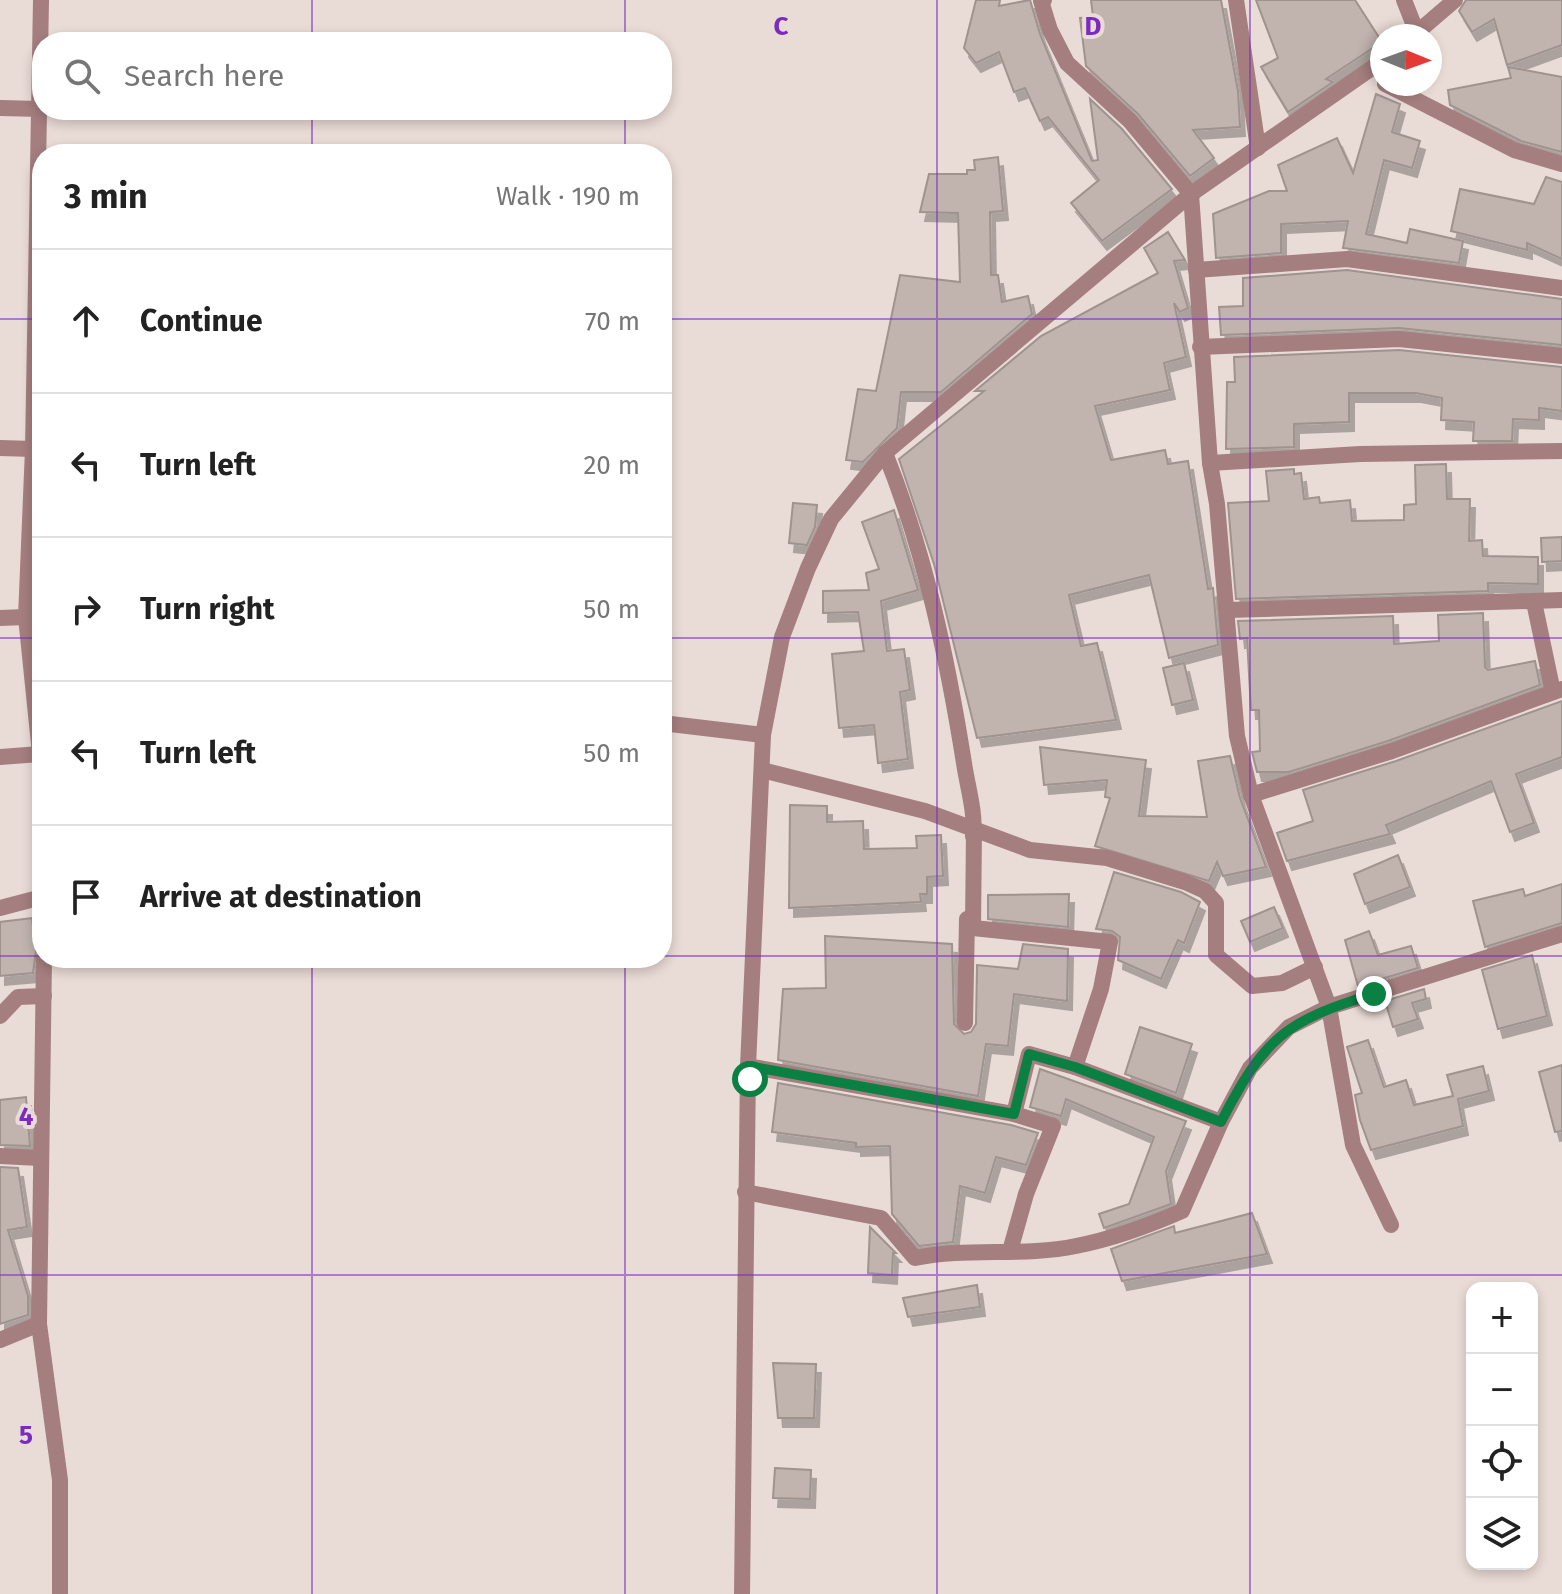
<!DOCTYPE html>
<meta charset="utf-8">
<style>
body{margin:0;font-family:"Fira Sans",sans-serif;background:#f6f6f6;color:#222}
.controls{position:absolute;right:24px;bottom:24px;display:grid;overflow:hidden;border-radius:16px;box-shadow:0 4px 12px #0003}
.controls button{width:72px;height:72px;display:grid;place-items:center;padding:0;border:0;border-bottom:2px solid #e0e0e0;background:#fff;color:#222;font:40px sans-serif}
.compass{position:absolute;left:1370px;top:24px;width:72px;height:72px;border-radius:50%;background:#fff;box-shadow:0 4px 12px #0003;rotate:91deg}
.stop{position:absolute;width:24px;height:24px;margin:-18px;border:6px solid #0b8043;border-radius:50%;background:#fff}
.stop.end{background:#0b8043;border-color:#fff;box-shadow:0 2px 8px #0008}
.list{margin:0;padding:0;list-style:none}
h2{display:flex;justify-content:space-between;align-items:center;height:104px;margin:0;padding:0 32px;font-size:34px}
h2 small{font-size:26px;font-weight:400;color:#767676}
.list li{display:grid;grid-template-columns:52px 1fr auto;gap:24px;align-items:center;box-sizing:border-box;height:144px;padding:0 32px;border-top:2px solid #e0e0e0}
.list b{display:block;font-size:30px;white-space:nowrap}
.list em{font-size:26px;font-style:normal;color:#767676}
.icon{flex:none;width:44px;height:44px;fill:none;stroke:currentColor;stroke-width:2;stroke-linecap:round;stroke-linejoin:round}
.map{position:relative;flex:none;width:1562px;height:1594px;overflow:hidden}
.search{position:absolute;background:#fff;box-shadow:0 4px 12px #0003;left:32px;top:32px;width:640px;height:88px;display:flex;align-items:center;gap:20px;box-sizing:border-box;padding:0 28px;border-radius:32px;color:#767676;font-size:30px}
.panel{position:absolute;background:#fff;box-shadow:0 4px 12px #0003;left:32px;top:144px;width:640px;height:824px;border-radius:32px}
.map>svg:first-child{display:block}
</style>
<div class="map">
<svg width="1562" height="1594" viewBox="0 0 1562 1594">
<defs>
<filter id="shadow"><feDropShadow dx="5" dy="9" stdDeviation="0" flood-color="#0004"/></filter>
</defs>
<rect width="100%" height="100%" fill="#e9dbd6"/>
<g fill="#c1b4af" stroke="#9f938e" stroke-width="2" filter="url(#shadow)">
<path d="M976,0h24l-1,6 31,-6 10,34 52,127 6,-1 -8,-61 32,30 50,60 -70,52 -31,-38 28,-23 -51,-63 -8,4 -15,-33 -11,4 -15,-40 -23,11 -12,-15z"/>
<path d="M1091,0h130l17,91 2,36 -47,3 21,28 -24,18 -52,-62 -52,-48 -6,-48 13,-1z"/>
<path d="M1256,0h99l27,42 -56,37 7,3 -45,30 -27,-45 17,-9z"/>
<path d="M1466,0h96v45l-55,20 -13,-46 -22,13 -13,-21z"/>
<path d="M1508,67l54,10v75l-41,-11 -71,-36 -2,-15 63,-12z"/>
<path d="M1376,94l24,10 -8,28 28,9 -8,27 -28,-8 -18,74 41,9 3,-14 53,12 -4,22 -116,-15 5,-27 -67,3v29l-65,5 -3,-44 56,-23h18l-9,-26 59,-27 16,35z"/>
<path d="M998,157l5,54 -13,1 1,63h7l4,27 26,-6 4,18 -91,78h-40l-4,36 -34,34 -17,-2 12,-71 18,2 24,-116 60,7 -2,-69 -38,-1 9,-38h38v-4h8l-1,-10z"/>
<path d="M1546,177l16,5v77l-35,-16v7l-76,-19 9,-42 74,15z"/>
<path d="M1168,232l17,28 -11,1 14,47 -8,4 -6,-9 12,54 -22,6 6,27 -75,16 16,54 54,-10 3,14 20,-3 20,128 5,-1 5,57 -49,13 -20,-83 -80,20 12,51 16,-3 19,77 -139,18 -43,-174 -35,-105 85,-68h-9l66,-55 117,-63 -14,-25z"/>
<path d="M1347,270l215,29v46l-163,-17 -178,7 -2,-28 24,-1v-28z"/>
<path d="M1399,350l163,17v44l-23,-3v12l-26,-1 -1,22h-39l1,-19 -33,-2 1,-22 -26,-5h-67v29l-55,2v23l-68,2 1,-67h8l-1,-25z"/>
<path d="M1446,464l1,35h23l-1,42 13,-1 1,16 55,1v27l-50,-1v8l-252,8 -8,-96 41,-2 -3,-30 28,-2v5l7,-1 3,26 15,-2 1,6 30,-3 2,21 52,-1v-15l12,-1 -1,-39z"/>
<path d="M793,503l24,2 -2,22 -8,18 -18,-2z"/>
<path d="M894,510l24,80 -37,11 6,50 17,-2 6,41 -10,2 8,67 -30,4 -4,-38 -35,3 -7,-74 32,-3 -6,-39 -35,1v-22l46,-1 -3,-17 13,-4 -17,-47z"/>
<path d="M1562,537v24l-20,1 -1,-24z"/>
<path d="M1483,613l2,54 3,3 47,-9 5,24 -152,56 -99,31h-32l-5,-20 8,-1 -1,-41h-8l-4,-72 -7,1 -2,-18 155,-5 1,28 45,-3 -1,-26z"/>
<path d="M1184,663l9,37 -21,5 -9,-37z"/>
<path d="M1562,701v56l-46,17 18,49 -24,9 -19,-51 -105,44 4,9 -103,27 -10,-28 36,-12 -10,-31 93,-29z"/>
<path d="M1040,747l106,13 -7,56 68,1 -9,-56 32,-5 10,42 26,69 -43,9 -6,-14 -8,19 -114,-35 15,-48 -5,-1 2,-17 -63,5z"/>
<path d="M790,805l37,1v16l36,-1 1,28 53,-1 -1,-12 25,-1 2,41 -16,1v17h-7l1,8 -132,6z"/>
<path d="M1398,855l12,32 -45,17 -11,-30z"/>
<path d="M1114,872l67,20 19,10 -16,41 -6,-3 -17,39 -43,-19 2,-23 -8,-6 -16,-2z"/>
<path d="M1562,884v39l-77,24 -12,-46 50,-12 2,7z"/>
<path d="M1069,894l-1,33 -80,-8v-24z"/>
<path d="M1274,907l9,21 -33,14 -9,-21z"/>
<path d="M32,918l4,33 -3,22 -33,3v-54z"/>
<path d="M1369,931l9,24 33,-9 7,22 -60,18 -13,-46z"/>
<path d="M825,936l127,8 2,80 10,10 7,-2 5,-8 1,-59 41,4 5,-25 45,5 -1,52 -53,-7 -6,52 -22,-2 -8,52 -200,-36 5,-71 43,-1z"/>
<path d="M1532,955l15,61 -49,13 -16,-59z"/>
<path d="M1424,989l2,10 -14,4 6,16 -25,8 -8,-26z"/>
<path d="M1140,1027l52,17 -16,49 -51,-19z"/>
<path d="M1368,1040l16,47 22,-7 8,25 39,-9 -6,-21 36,-9 6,25 -31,8 5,27 -92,24 -11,-30 -5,-25 7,-2 -15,-46z"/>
<path d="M1562,1065v66l-7,1 -16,-60z"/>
<path d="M1040,1069l146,52 -20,50 5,33 -67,24 -5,-14 30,-10 25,-67 -88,-38 -5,17 -31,-9z"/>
<path d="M778,1083l233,42 27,8 -12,32 -30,-8 -11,36 -25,-7 -7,56 -34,4 -27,-32 -2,-68 -34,1v-4l-84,-11z"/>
<path d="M26,1097l4,49 -30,-1v-45z"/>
<path d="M0,1167l18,1 9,59 -19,3 20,66v19l-28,9z"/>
<path d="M1252,1213l15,41 -145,27 -11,-32 63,-23 1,7z"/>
<path d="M870,1227l26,26h-3l-1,22 -24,-2z"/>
<path d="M977,1285l3,22 -72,10 -5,-19z"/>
<path d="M773,1363l43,1 -2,54h-36z"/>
<path d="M775,1468l36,2 -1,29 -37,-1z"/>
</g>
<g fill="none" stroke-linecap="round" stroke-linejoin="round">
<g stroke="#a57e7f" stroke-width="16">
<path d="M41,0l-8,449 -7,168 14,137 2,70"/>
<path d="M1044,0l-3,1 9,29 17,33 63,58 61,73 19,269 7,41 20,232 14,59 78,212 24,138 38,80"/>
<path d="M1236,0l22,148"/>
<path d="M1404,0l13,33"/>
<path d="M1413,36l42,-36"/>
<path d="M1385,84l129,66 48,14"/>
<path d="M0,108l41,1"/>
<path d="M1196,270l151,-11 215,29"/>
<path d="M1200,347l199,-8 163,17"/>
<path d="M0,448l33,1"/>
<path d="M885,453c40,99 62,204 79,310 3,22 12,50 9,73"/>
<path d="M1210,463l150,-9 202,-3"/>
<path d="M1534,602l19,90"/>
<path d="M1227,610l335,-10"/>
<path d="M0,618l26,-1"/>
<path d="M662,723l101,12"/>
<path d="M0,757l40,-3"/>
<path d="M762,770l163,41 105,39 77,8 78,24 20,9 11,12v52l36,31 30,-3 33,-16"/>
<path d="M1251,795l141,-44 170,-62"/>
<path d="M974,829l-1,99 137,14 -9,47 -26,78 -46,-13 -15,60 39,12 -27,68 -16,57"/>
<path d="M0,908l42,-11"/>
<path d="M44,958l-5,366 21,156v114"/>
<path d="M0,1016l18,-19 26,-1"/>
<path d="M965,1023l2,-104"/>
<path d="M748,1066l266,48"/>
<path d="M1075,1067l146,55"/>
<path d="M0,1156l40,2"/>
<path d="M745,1192l136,26 34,40c53,-11 108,-1 161,-12 36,-7 72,-20 106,-35l39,-89 29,-54 39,-41 40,-20 233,-73"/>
<path d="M0,1340l39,-16"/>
<path d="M742,1594l6,-528 15,-331 19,-98 26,-69 23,-49 54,-66 306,-259 191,-133"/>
</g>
</g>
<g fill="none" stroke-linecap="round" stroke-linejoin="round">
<path stroke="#0b8043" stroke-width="10" d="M750,1079l-2,-13 266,48 15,-60 46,13 146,55c43,-83 63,-101 153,-128"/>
</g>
<path fill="none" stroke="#7b2cbf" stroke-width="2" stroke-opacity="0.55" d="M312,0v42M625,0v42M937,0v1594M1250,0v1594M312,110v44M625,110v44M0,319h42M662,319h900M0,638h42M662,638h900M0,956h42M662,956h900M312,958v636M625,958v636M0,1275h1562"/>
<g font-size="26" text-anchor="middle" font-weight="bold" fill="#7b2cbf" stroke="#e9dbd6" stroke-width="8" stroke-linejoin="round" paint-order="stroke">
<text x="781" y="35">C</text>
<text x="1093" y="35">D</text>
<text x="26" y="1125">4</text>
<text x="26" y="1444">5</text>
</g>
</svg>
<div class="controls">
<button>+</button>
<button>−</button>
<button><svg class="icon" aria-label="locate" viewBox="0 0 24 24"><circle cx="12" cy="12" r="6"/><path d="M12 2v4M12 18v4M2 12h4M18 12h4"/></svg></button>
<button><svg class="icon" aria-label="layers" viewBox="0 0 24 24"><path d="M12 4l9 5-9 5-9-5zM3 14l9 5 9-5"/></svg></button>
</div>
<svg class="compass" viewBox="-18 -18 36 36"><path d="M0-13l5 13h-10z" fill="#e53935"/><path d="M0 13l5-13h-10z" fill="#767676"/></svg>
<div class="stop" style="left:750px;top:1079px"></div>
<div class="stop end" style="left:1374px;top:994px"></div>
<div class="search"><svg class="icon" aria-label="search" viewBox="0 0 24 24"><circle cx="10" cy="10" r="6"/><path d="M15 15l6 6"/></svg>Search here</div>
<section class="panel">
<h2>3 min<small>Walk · 190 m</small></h2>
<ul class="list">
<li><svg class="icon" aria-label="ahead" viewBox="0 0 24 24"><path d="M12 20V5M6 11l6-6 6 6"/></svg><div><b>Continue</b></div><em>70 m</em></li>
<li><svg class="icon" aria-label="left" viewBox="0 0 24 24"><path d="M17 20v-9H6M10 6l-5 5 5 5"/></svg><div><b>Turn left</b></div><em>20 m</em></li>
<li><svg class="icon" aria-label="right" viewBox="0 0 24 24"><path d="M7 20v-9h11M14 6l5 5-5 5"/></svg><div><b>Turn right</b></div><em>50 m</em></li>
<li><svg class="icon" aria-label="left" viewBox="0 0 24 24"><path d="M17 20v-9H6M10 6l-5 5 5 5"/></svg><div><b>Turn left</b></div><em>50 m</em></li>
<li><svg class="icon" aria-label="arrive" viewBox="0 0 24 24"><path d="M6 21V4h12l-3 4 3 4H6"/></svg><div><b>Arrive at destination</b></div></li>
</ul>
</section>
</div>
